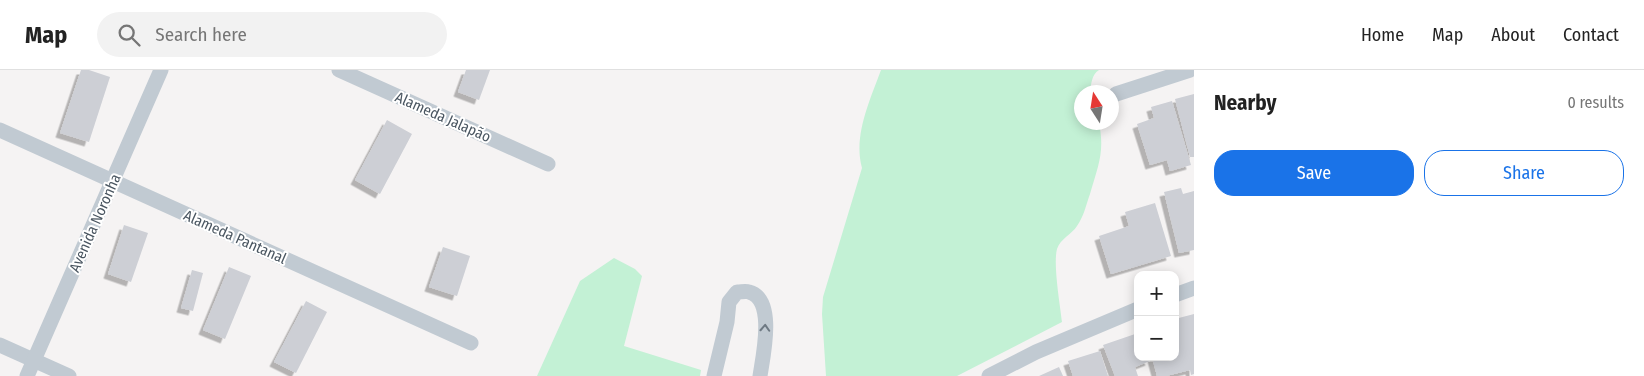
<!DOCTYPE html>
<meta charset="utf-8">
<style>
body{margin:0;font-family:"Fira Sans Condensed",sans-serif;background:#f2f2f2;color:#222}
.controls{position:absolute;right:15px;bottom:15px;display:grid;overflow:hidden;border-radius:10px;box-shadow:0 2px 12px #0003}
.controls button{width:45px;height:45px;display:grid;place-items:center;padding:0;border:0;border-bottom:1px solid #e0e0e0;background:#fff;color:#222;font:25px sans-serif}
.compass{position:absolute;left:1074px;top:15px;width:45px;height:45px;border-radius:50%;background:#fff;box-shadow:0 2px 12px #0003;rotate:348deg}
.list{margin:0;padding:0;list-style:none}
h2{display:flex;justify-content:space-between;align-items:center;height:65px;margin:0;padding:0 20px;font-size:21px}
h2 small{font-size:16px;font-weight:400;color:#767676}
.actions{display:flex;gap:10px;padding:15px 20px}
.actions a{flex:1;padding:11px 0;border:1px solid #1a73e8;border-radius:20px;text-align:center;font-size:18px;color:#1a73e8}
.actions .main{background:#1a73e8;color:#fff}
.icon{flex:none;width:28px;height:28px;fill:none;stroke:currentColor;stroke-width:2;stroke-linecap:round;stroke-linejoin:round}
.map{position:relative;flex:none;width:1194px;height:306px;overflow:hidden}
header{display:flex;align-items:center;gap:30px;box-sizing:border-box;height:70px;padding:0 25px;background:#fff;border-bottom:1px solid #e0e0e0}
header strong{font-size:24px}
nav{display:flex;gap:28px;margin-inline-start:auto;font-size:18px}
.search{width:350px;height:45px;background:#f2f2f2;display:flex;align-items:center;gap:12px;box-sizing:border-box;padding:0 18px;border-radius:28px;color:#767676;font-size:19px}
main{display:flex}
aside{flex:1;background:#fff}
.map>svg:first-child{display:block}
</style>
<header>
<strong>Map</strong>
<div class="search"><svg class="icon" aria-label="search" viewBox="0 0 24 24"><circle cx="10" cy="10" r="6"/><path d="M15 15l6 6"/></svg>Search here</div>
<nav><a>Home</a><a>Map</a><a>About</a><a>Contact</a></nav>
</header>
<main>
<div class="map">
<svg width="1194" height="306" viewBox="0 0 1194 306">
<defs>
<filter id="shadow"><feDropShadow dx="-4.5" dy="4.5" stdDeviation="0" flood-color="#0004"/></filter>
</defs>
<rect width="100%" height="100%" fill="#f5f3f3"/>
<g fill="#c3f1d5">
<path d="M881,0h218c-7,4 -8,14 -9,22h-8v30l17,1c6,29 -1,43 -9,71 -4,11 -6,22 -13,32 -5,8 -17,13 -20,23 -4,15 3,55 5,73l-105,54h-131l-4,-62 1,-17 39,-129c-9,-32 8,-68 19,-98z"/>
<path d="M614,188l21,11 7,7 -18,70 77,24 -1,6h-163l43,-95z"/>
</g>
<g fill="#cdcfd5" filter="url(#shadow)">
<path d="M81,0h8l21,7 -21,65 -29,-9z"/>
<path d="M466,0h24l-11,30 -21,-8z"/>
<path d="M1194,24v63h-4l-15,-58z"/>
<path d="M1172,31l19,64 -21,6 -3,-11 -17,5 -13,-41 17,-6 -3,-11z"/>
<path d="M387,50l25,14 -32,60 -25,-14z"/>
<path d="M1181,118l2,6 11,-3v59l-15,3 -15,-61z"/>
<path d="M1155,133l16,53 -60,18 -12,-38 30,-10 -4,-14z"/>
<path d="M124,155l24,8 -17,49 -23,-8z"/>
<path d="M443,177l27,9 -13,40 -28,-9z"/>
<path d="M229,197l22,9 -26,63 -22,-9z"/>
<path d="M192,200l11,3 -10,38 -12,-3z"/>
<path d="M306,231l21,11 -31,61 -22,-11z"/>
<path d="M1194,244v60l-3,1 -1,-5 -24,6h-9l-5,-19h23v-38z"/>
<path d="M1138,263v24h10l2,4 -15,6 3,9h-23l-12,-31z"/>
<path d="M1100,281l8,25h-35l-5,-15z"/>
<path d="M1059,297l4,9h-24z"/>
</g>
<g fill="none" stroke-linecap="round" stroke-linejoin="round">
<g stroke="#c1cad2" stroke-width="15">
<path d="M339,0l209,94"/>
<path d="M1116,24l74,-24"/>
<path d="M0,60l471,213"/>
<path d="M1175,225l19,-7"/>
<path d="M0,275l69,31"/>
<path d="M27,306l134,-306"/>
<path d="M714,306l13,-54 2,-20 8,-10c4,0 9,-1 12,0 27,7 14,64 11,84"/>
<path d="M989,306l47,-24 102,-43"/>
</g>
</g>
<defs><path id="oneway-chevron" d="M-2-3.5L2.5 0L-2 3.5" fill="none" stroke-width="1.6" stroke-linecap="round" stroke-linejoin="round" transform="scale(1.25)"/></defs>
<use stroke="#6e7983" href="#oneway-chevron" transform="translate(765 258) rotate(-87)"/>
<g text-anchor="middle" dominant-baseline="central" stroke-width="4" stroke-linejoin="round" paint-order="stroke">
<g font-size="15" fill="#4a5661" stroke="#fff">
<text transform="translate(443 47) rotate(24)">Alameda Jalapão</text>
<text transform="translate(95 153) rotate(-66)">Avenida Noronha</text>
<text transform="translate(235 167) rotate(24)">Alameda Pantanal</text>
</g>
</g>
</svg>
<div class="controls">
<button>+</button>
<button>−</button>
</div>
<svg class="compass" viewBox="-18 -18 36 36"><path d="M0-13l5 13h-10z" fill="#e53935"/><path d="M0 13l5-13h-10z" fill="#767676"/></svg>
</div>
<aside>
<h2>Nearby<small>0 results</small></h2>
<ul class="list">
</ul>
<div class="actions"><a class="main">Save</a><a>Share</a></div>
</aside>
</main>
